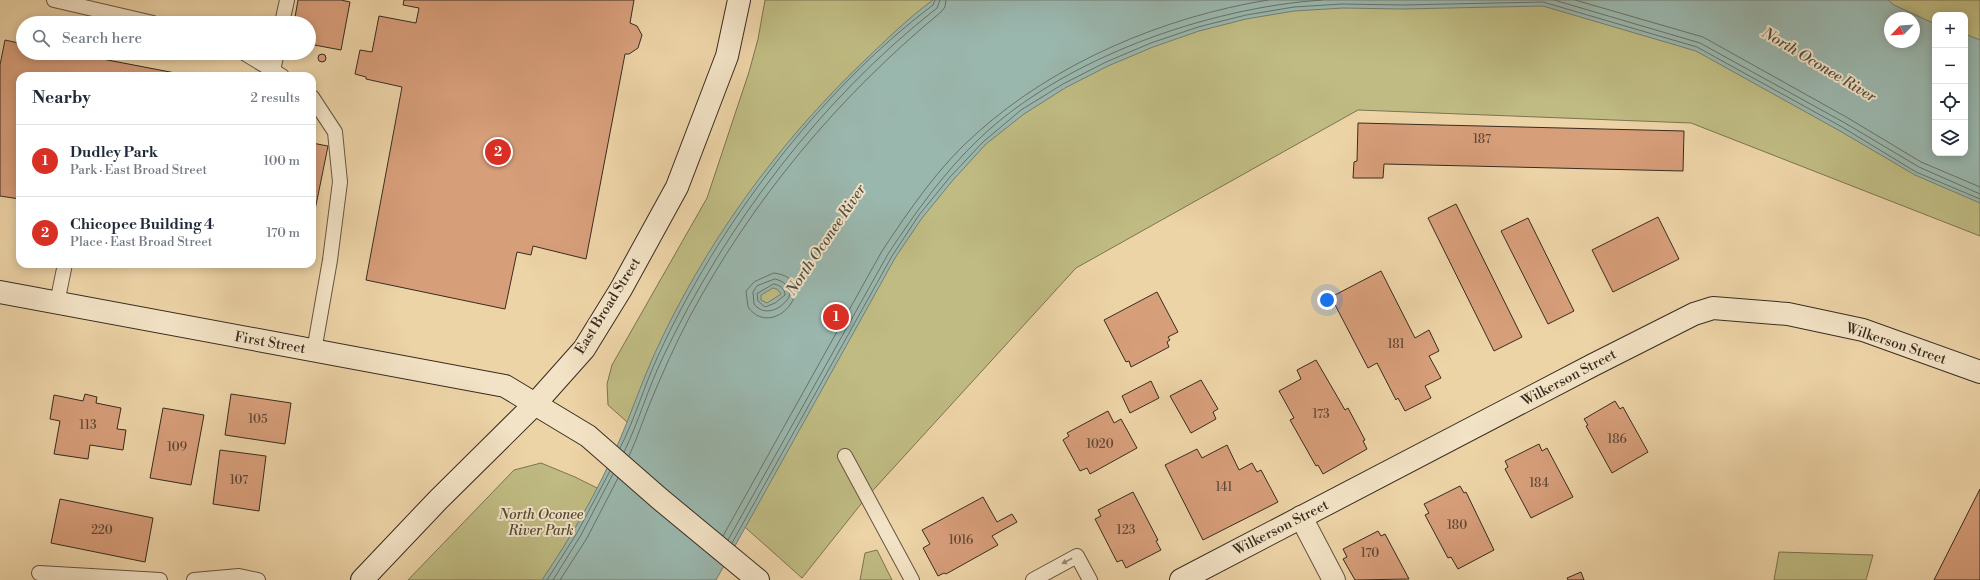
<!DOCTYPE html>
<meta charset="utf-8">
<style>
body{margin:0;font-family:"Libre Bodoni",serif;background:#f2f2f3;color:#1f2937}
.controls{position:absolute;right:12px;top:12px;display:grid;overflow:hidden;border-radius:8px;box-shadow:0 2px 10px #0003}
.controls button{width:36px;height:36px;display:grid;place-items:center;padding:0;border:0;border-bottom:1px solid #e0e1e3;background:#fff;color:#1f2937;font:20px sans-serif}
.compass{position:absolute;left:1884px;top:12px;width:36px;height:36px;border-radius:50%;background:#fff;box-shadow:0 2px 10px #0003;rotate:245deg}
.you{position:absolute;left:1327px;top:300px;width:14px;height:14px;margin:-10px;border:3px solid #fff;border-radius:50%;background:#1a73e8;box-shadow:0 0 0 6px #1a73e833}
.badge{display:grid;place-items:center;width:26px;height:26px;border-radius:50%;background:#d93025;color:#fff;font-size:13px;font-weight:700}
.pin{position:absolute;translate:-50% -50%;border:2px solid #fff;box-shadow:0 1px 4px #0006}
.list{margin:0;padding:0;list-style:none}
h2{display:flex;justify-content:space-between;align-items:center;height:52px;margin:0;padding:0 16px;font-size:17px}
h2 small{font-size:13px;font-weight:400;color:#747a83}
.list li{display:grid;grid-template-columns:26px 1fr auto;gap:12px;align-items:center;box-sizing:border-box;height:72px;padding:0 16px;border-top:1px solid #e0e1e3}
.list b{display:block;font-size:15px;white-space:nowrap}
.list p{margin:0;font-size:13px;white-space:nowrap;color:#747a83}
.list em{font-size:13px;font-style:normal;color:#747a83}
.icon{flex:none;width:22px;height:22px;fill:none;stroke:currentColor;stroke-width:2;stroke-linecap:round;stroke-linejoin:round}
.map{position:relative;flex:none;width:1980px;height:580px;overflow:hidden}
.search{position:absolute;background:#fff;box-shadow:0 2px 10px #0003;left:16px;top:16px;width:300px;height:44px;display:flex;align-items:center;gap:10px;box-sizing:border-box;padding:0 14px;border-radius:22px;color:#747a83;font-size:15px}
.panel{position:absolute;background:#fff;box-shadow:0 2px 10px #0003;left:16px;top:72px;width:300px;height:196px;border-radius:12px}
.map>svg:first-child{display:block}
</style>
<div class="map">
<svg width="1980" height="580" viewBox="0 0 1980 580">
<rect width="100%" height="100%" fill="#edd4a7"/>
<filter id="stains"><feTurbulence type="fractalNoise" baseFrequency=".005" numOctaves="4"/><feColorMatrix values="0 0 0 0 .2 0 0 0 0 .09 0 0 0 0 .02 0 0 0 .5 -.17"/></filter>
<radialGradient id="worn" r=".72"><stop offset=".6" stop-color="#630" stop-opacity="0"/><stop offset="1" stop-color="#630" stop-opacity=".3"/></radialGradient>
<g fill="#bfbb82" stroke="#7c7451" fill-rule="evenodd">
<path d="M765,0h1215v236l-289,-113 -333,-13 -282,158 -211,231 -63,79 -194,-173 -1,-21 5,-19 95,-167 42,-126 9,-33zM1935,15h30v138h-30zM1890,18h24v24h-24z"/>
<path d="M541,463l34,14 42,21 96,82h-305l106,-110z"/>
<path d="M877,550l15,30h-32l5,-27z"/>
<path d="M1779,552l94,3 -7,25h-92z"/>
</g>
<path fill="#9ab7ae" stroke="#737f75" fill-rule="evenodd" d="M933,0h955l6,5 41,19v129h30v-119l15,6v163l-65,-28 -75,-44 -144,-80 -153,-45 -141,3 -59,-1 -49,3 -48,8 -47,12 -46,16 -45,19 -43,22 -41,26 -38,30 -33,36 -31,38 -27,40 -179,322h-174c29,-43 56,-89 76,-136 13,-30 23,-60 36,-89 50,-110 123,-211 210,-294 22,-21 44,-43 69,-61zM1890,18h24v24h-24zM773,288l4,1 4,5 -14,9 -6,-3v-5z"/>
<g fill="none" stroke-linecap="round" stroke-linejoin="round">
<g stroke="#697267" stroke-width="1">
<path d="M1554,0l146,43 145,80 74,44 61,27"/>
<path d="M1575,0l128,37 145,81 73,44 59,25"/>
<path d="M774,273c50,6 0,70 -26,34l-2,-16 8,-9z"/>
<path d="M775,279c9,2 16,8 14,18 -8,13 -25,20 -35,7l-1,-12 4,-6z"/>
<path d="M774,284c6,1 11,5 11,11l-10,8 -10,4 -7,-6 -1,-7z"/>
<path d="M620,448c15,-29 24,-62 38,-92 59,-130 161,-265 275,-351l2,-5"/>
<path d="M624,452c15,-31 24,-64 39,-95 64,-134 157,-257 274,-349l3,-8"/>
<path d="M629,456c8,-17 14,-36 21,-53 12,-29 25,-58 39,-85 63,-118 149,-221 252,-306l4,-5 1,-7"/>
<path d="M723,536l159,-285c28,-42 57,-85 95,-118 79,-71 187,-116 291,-133"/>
<path d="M728,540l160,-286c27,-41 56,-82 92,-116 84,-80 227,-130 342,-138"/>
<path d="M732,543l160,-287 27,-41 31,-38 33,-35 38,-32 42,-26 43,-22 45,-19 47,-16 48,-12 48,-8 48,-3 61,1 140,-3 154,45 145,80 74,45 64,27"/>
<path d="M547,580l30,-47 33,-62"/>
<path d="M553,580l28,-45 32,-61"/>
<path d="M560,580l27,-42 31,-60"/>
</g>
</g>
<g fill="#d79e7a" stroke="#382c20">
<path d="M298,0h43l9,2 -9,48 -32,-6v-21h-15z"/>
<path d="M404,0h230l-4,23 7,3 5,9 -4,13 -9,6h-4l-39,205 -53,-13 -2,9 -14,-3 -12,57 -139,-29 36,-193 -36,-8v-2l-11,-3 5,-24 12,2 7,-36 37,7 3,-15 -16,-3z"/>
<path d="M5,40l18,4v9h48l120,23h-171v123l-20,-3v-131z"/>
<circle cx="322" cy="58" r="4"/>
<path d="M1358,123l326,8 -1,40 -299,-7 -1,14h-30l1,-16 3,-1z"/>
<path d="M312,143l16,3 -13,64h-3z"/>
<path d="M1456,204l66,133 -28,14 -66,-133z"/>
<path d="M1658,217l21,42 -66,33 -21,-42z"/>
<path d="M1528,218l46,93 -26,13 -47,-93z"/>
<path d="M1381,271l34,67 14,-8 10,21 -10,5 12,22 -16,8 6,12 -26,13 -7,-13 -2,2 -19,-37 -9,5 -37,-71z"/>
<path d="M1157,292l21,40 -10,5 2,3 -3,2 2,5 -38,20 -2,-6 -3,1 -22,-42z"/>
<path d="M1316,360l29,50 3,-2 17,32 -2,1 4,8 -44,25 -5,-9 -2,1 -26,-46 4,-2 -15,-27 22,-12 -4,-9z"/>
<path d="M1201,380l17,29 -5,3 3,7 -25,14 -21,-37z"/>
<path d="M1151,381l8,17 -29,15 -8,-17z"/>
<path d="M85,394l12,3 -1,6 25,5 -4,21 9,1 -3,20 -33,-5 -2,14 -34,-5 6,-33 -10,-2 4,-24 29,6z"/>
<path d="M231,394l60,9 -6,41 -60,-9z"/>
<path d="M1615,401l5,8 3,-2 25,45 -36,21 -26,-47 2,-1 -4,-6z"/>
<path d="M163,408l41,7 -13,70 -41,-7z"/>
<path d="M1108,411l6,12 7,-4 16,29 -47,26 -3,-6 -7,3 -17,-31 6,-4 -2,-3z"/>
<path d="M1539,444l3,7 5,-3 26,49 -42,21 -26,-49 3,-2 -3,-6z"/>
<path d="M1227,445l12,25 13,-7 5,9 4,-2 17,32 -75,38 -38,-75 32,-16 5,9z"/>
<path d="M220,450l46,6 -7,55 -46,-7z"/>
<path d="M1460,486l4,7 2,-1 28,58 -36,19 -7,-12 -3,1 -23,-43 4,-2 -5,-9z"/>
<path d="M1980,489v91h-46z"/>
<path d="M1133,492l25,48 -2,1 5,9 -35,18 -4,-8 -5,2 -22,-43 6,-3 -3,-6z"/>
<path d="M983,497l14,25 15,-8 5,8 -25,14 6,9 -52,29 -2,-1 -6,3 -15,-28 7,-4 -8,-14z"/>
<path d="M60,499l93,19 -8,44 -94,-19z"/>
<path d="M1378,531l3,5 4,-2 24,45 -54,1 -12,-21 4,-2 -4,-8z"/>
<path d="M1581,572l3,8h-16l-1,-2z"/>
</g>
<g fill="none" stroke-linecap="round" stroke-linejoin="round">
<defs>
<g id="lane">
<path d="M54,0l99,23"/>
<path d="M282,23l5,-23"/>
<path d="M244,53l38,23"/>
<path d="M273,70l4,-17"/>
<path d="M312,97l23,35 5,50 -10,78 -16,91"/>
<path d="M57,303l8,-39"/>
<path d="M845,456l67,124"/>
<path d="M39,573l121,7"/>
<path d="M194,580l45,-4 19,4"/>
<path d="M1033,580l44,-24 13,24"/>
</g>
<path id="street" d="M1301,517l33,63"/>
<g id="secondary">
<path d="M0,292l505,94 83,50 72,63 98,81"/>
<path d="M362,580l76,-80 97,-96 49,-55 37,-60 56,-102 50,-131 12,-56"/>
<path d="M1181,580l412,-215 101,-51 19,-6 75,6 75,16 117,42"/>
</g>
</defs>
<use href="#lane" stroke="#655642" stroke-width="16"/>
<use href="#street" stroke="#655642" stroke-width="24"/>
<use href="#secondary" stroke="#382c20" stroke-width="24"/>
<use href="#lane" stroke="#f3e3c6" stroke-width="14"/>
<use href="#street" stroke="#f3e3c6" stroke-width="22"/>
<use href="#secondary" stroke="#f3e3c6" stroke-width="22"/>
</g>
<defs><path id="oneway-solid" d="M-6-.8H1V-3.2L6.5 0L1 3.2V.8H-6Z"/></defs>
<use fill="#968873" href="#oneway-solid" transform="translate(1067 561) rotate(152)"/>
<g text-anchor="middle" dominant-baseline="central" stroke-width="4" stroke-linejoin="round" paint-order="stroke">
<g font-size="12" fill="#604836">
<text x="1482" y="139">187</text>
<text x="1396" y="344">181</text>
<text x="1321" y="414">173</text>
<text x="258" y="419">105</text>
<text x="88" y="425">113</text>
<text x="1617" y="439">186</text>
<text x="1100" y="444">1020</text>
<text x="177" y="447">109</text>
<text x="239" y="480">107</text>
<text x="1539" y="483">184</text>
<text x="1224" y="487">141</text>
<text x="1457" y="525">180</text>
<text x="102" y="530">220</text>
<text x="1126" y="530">123</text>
<text x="961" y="540">1016</text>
<text x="1370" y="553">170</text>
</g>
<g font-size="14" fill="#382c20" stroke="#f3e3c6">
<text transform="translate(608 306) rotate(-58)">East Broad Street</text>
<text transform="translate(270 343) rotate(10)">First Street</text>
<text transform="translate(1896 344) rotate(18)">Wilkerson Street</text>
<text transform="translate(1569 378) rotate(-28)">Wilkerson Street</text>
<text transform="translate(1281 528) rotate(-27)">Wilkerson Street</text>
</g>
<g font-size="14" font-style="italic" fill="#534934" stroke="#f3e3c6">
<text x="541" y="515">North Oconee<tspan x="541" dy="16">River Park</tspan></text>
</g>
<g font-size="15" font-style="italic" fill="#504f44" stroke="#f3e3c6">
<text transform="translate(1819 65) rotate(31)">North Oconee River</text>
<text transform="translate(826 240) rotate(-56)">North Oconee River</text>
</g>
</g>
<rect width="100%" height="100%" filter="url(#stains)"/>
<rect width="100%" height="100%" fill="url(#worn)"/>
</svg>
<div class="controls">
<button>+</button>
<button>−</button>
<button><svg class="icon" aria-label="locate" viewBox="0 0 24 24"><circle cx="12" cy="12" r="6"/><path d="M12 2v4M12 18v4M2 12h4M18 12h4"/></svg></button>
<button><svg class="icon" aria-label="layers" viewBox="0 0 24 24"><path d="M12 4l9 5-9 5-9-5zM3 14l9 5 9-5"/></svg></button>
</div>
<svg class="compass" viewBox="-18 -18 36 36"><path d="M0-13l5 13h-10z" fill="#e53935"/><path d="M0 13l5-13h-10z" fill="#747a83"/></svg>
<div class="you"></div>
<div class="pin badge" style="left:836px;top:317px">1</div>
<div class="pin badge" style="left:498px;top:152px">2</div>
<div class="search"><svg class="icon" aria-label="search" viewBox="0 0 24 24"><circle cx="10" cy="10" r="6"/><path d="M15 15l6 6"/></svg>Search here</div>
<section class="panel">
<h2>Nearby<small>2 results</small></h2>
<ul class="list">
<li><span class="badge">1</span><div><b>Dudley Park</b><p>Park · East Broad Street</p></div><em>100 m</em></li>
<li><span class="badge">2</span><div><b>Chicopee Building 4</b><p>Place · East Broad Street</p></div><em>170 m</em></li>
</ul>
</section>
</div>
